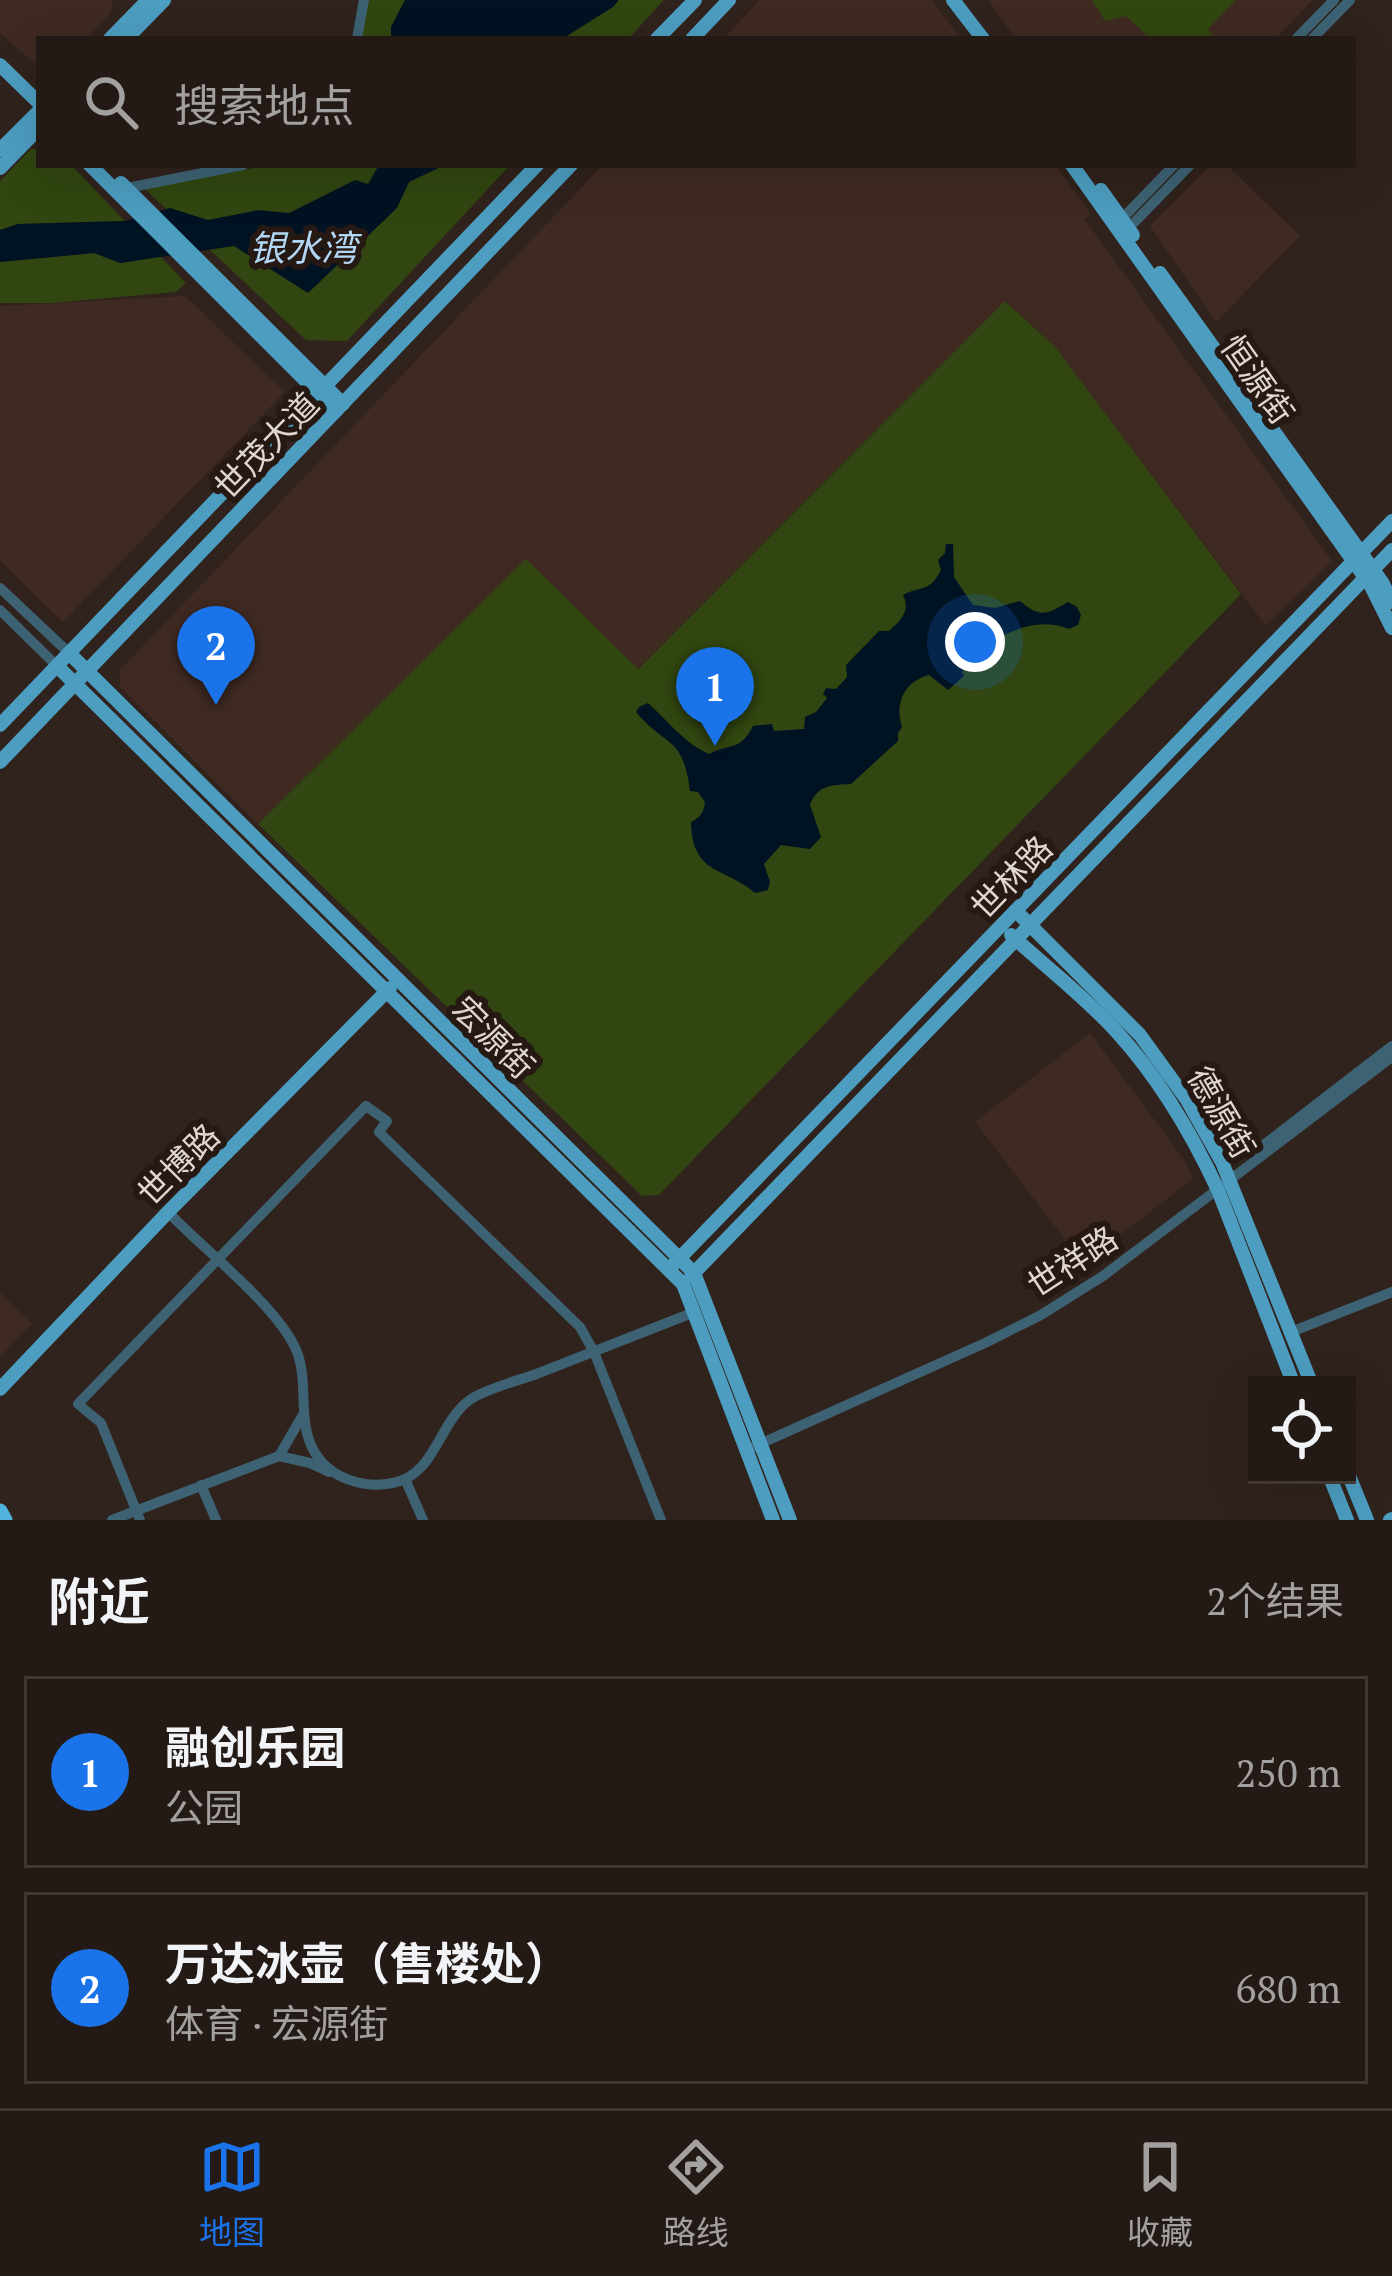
<!DOCTYPE html>
<html lang="zh">
<meta charset="utf-8">
<style>
body{margin:0;font-family:"PT Serif","Noto Sans SC",serif;background:#2c231e;color:#f1f3f6}
.controls{position:absolute;right:36px;bottom:36px;display:grid;overflow:hidden;border-radius:0px;box-shadow:0 12px 48px #0002}
.controls button{width:108px;height:108px;display:grid;place-items:center;padding:0;border:0;border-bottom:3px solid #413834;background:#241a15;color:#f1f3f6;font:60px sans-serif}
.you{position:absolute;left:975px;top:642px;width:42px;height:42px;margin:-30px;border:9px solid #fff;border-radius:50%;background:#1a73e8;box-shadow:0 0 0 18px #1a73e833}
.badge{display:grid;place-items:center;width:78px;height:78px;border-radius:50%;background:#1a73e8;color:#fff;font-size:39px;font-weight:700}
.pin{position:absolute;translate:-50% -99px;filter:drop-shadow(0 3px 6px #0008)}
.pin::after{content:'';position:absolute;top:63px;width:42px;height:36px;background:inherit;clip-path:polygon(0 0,100% 0,50% 100%)}
.list{margin:0;padding:0;list-style:none}
h2{display:flex;justify-content:space-between;align-items:center;height:156px;margin:0;padding:0 48px;font-size:51px}
h2 small{font-size:39px;font-weight:400;color:#a3a1a0}
.list li{display:grid;grid-template-columns:78px 1fr auto;gap:36px;align-items:center;box-sizing:border-box;height:192px;margin:0 24px 24px;padding:0 24px;border:3px solid #413834;border-radius:0px}
.list b{display:block;font-size:45px;white-space:nowrap}
.list p{margin:0;font-size:39px;white-space:nowrap;color:#a3a1a0}
.list em{font-size:39px;font-style:normal;color:#a3a1a0}
.icon{flex:none;width:66px;height:66px;fill:none;stroke:currentColor;stroke-width:2;stroke-linecap:round;stroke-linejoin:round}
.map{position:relative;flex:none;width:1392px;height:1520px;overflow:hidden}
.search{position:absolute;background:#241a15;box-shadow:0 12px 48px #0002;left:36px;right:36px;top:36px;height:132px;display:flex;align-items:center;gap:30px;box-sizing:border-box;padding:0 42px;border-radius:0px;color:#a3a1a0;font-size:45px}
.sheet{height:588px;background:#241a15}
nav{display:flex;justify-content:space-around;align-items:center;box-sizing:border-box;height:168px;border-top:3px solid #413834;background:#241a15;font-size:33px;color:#a3a1a0}
nav a{display:grid;justify-items:center;gap:6px}
nav .on{color:#1a73e8}
.map>svg:first-child{display:block}
</style>
<div class="map">
<svg width="1392" height="1520" viewBox="0 0 1392 1520">
<rect width="100%" height="100%" fill="#30221c"/>
<g fill="#3f2a22">
<path d="M0,0h113l-2,12 -26,27h-46v28l-39,-34z"/>
<path d="M760,0h172l29,39h-238z"/>
<path d="M988,0h325l-38,39h-259z"/>
<path d="M603,165h452l35,48 -5,7 247,341 -66,65 -211,-279 -50,-46 -368,368 -111,-109 -268,264 -138,-137v-17z"/>
<path d="M1210,165h17l73,71 -84,86 -66,-96z"/>
<path d="M185,296l100,96 -222,230 -63,-61v-255z"/>
<path d="M1090,1033l95,128 8,18 -110,84 -108,-141z"/>
<path d="M0,1293l32,30 -32,34z"/>
</g>
<g fill="#314610">
<path d="M365,0h299l-36,39h-266z"/>
<path d="M1092,0h144l-28,29 7,10h-64l-25,-23 -21,5z"/>
<path d="M31,149h8v16h32l54,56 -107,3 -18,6v-49z"/>
<path d="M269,165h241l-163,176 -41,-1 -161,-151z"/>
<path d="M95,253l26,10 39,-7 26,27 -10,9 -124,11h-52v-41z"/>
<path d="M1005,301l50,46 186,247 -582,601 -17,1 -384,-372 268,-265 112,110z"/>
</g>
<g fill="#001323">
<path d="M405,0h214l-6,7 -51,32h-171v-12z"/>
<path d="M379,165h66l-36,17 -12,26 -89,85 -74,-47 -114,17 -26,-10 -94,9v-32l18,-6 107,-3 45,-13 38,12 50,-10 31,3 66,-33 13,4z"/>
<path d="M946,544h7l1,33 19,28 22,3 25,-7c20,17 26,14 48,1l9,5 4,8 -3,10 -9,4c-23,-9 -44,-4 -65,6l-6,-3 -9,2 -6,7 3,13 -6,6 -6,-1 -12,13 2,4 -16,14 -19,-15c-24,6 -35,28 -27,52l-4,6v8l-47,43c-19,1 -34,1 -41,21l11,32 -11,12 -29,-4 -17,19 6,18 -2,8 -13,3c-29,-26 -63,-17 -64,-71 9,-4 13,-10 14,-20l-7,-10 -8,-1c-7,-56 -24,-43 -54,-79l3,-5 9,-4c20,18 36,40 61,51 20,-11 31,-2 44,-28l19,-2 2,7 30,-2 1,-12 11,-5 11,-14 -4,-4 3,-6 10,1 11,-12 -1,-12 33,-34h10c12,-11 22,-20 14,-36 19,-10 26,-2 38,-25l-3,-10 7,-7z"/>
</g>
<g fill="none" stroke-linecap="round" stroke-linejoin="round">
<g stroke="#3d6273" stroke-width="10">
<path d="M357,39l7,-39"/>
<path d="M1296,39l38,-39"/>
<path d="M1312,39l38,-39"/>
<path d="M127,188l116,-23"/>
<path d="M1118,223l56,-58"/>
<path d="M1124,233l66,-68"/>
<path d="M0,588l69,65"/>
<path d="M0,610l57,56"/>
<path d="M1257,1150l135,-104"/>
<path d="M168,1212c35,37 112,96 129,140 12,31 0,69 17,99 15,27 49,38 79,32 43,-8 45,-61 78,-84 19,-12 47,-18 68,-26 51,-20 102,-40 153,-60"/>
<path d="M1291,1332l101,-40"/>
<path d="M753,1447l232,-104 56,-28 62,-39 289,-219"/>
<path d="M279,1456l25,-43"/>
<path d="M405,1479l18,41"/>
<path d="M201,1485l15,35"/>
<path d="M112,1520l167,-64 31,7 19,9"/>
<path d="M140,1520l-39,-97 -23,-19 288,-298 21,15 -8,11 10,10 191,185 14,25 67,168"/>
</g>
<g stroke="#4c9dc0" stroke-width="14">
<path d="M953,0l30,39"/>
<path d="M110,39l38,-39"/>
<path d="M126,39l38,-39"/>
<path d="M657,39l38,-39"/>
<path d="M692,39l37,-39"/>
<path d="M0,65l39,38"/>
<path d="M0,150l39,-39"/>
<path d="M90,165l246,246"/>
<path d="M1072,165l299,421 21,42"/>
<path d="M0,168l39,-40"/>
<path d="M121,183l222,221"/>
<path d="M1101,190l32,45"/>
<path d="M1160,273l222,309 10,20"/>
<path d="M69,653l625,620 96,247"/>
<path d="M57,666l626,618 90,236"/>
<path d="M0,725l537,-560"/>
<path d="M0,762l571,-597"/>
<path d="M1016,911l124,124 47,65 35,62 90,223"/>
<path d="M1011,935c35,32 73,61 105,96 43,47 75,101 102,159l76,195"/>
<path d="M674,1264l718,-743"/>
<path d="M691,1276l701,-726"/>
<path d="M0,1389l168,-177 222,-224"/>
<path d="M1347,1471l20,49"/>
<path d="M1329,1475l18,45"/>
<path d="M1390,1520l2,-1"/>
</g>
<path stroke="#50b4df" stroke-width="15" d="M0,1511l5,9"/>
</g>
<g text-anchor="middle" dominant-baseline="central" stroke-width="12" stroke-linejoin="round" paint-order="stroke">
<g font-size="33" fill="#dfd5d1" stroke="#261913">
<text transform="translate(1258 379) rotate(55)">恒源街</text>
<text transform="translate(266 445) rotate(-46)">世茂大道</text>
<text transform="translate(1011 877) rotate(-46)">世林路</text>
<text transform="translate(494 1037) rotate(45)">宏源街</text>
<text transform="translate(1222 1112) rotate(60)">德源街</text>
<text transform="translate(178 1164) rotate(-45)">世博路</text>
<text transform="translate(1072 1261) rotate(-33)">世祥路</text>
</g>
<g font-size="36" font-style="italic" fill="#b2d7f4" stroke="#261913">
<text x="303" y="247">银水湾</text>
</g>
</g>
</svg>
<div class="controls">
<button><svg class="icon" aria-label="locate" viewBox="0 0 24 24"><circle cx="12" cy="12" r="6"/><path d="M12 2v4M12 18v4M2 12h4M18 12h4"/></svg></button>
</div>
<div class="you"></div>
<div class="pin badge" style="left:715px;top:746px">1</div>
<div class="pin badge" style="left:216px;top:705px">2</div>
<div class="search"><svg class="icon" aria-label="search" viewBox="0 0 24 24"><circle cx="10" cy="10" r="6"/><path d="M15 15l6 6"/></svg>搜索地点</div>
</div>
<section class="sheet">
<h2>附近<small>2个结果</small></h2>
<ul class="list">
<li><span class="badge">1</span><div><b>融创乐园</b><p>公园</p></div><em>250 m</em></li>
<li><span class="badge">2</span><div><b>万达冰壶（售楼处）</b><p>体育 · 宏源街</p></div><em>680 m</em></li>
</ul>
</section>
<nav>
<a class="on"><svg class="icon" aria-label="map" viewBox="0 0 24 24"><path d="M3 6l6-2 6 2 6-2v14l-6 2-6-2-6 2zM9 4v14M15 6v14"/></svg>地图</a>
<a><svg class="icon" aria-label="directions" viewBox="0 0 24 24"><path d="M12 3l9 9-9 9-9-9zM9 14v-3h6M13 9l2 2-2 2"/></svg>路线</a>
<a><svg class="icon" aria-label="saved" viewBox="0 0 24 24"><path d="M7 4h10v16l-5-4-5 4z"/></svg>收藏</a>
</nav>
